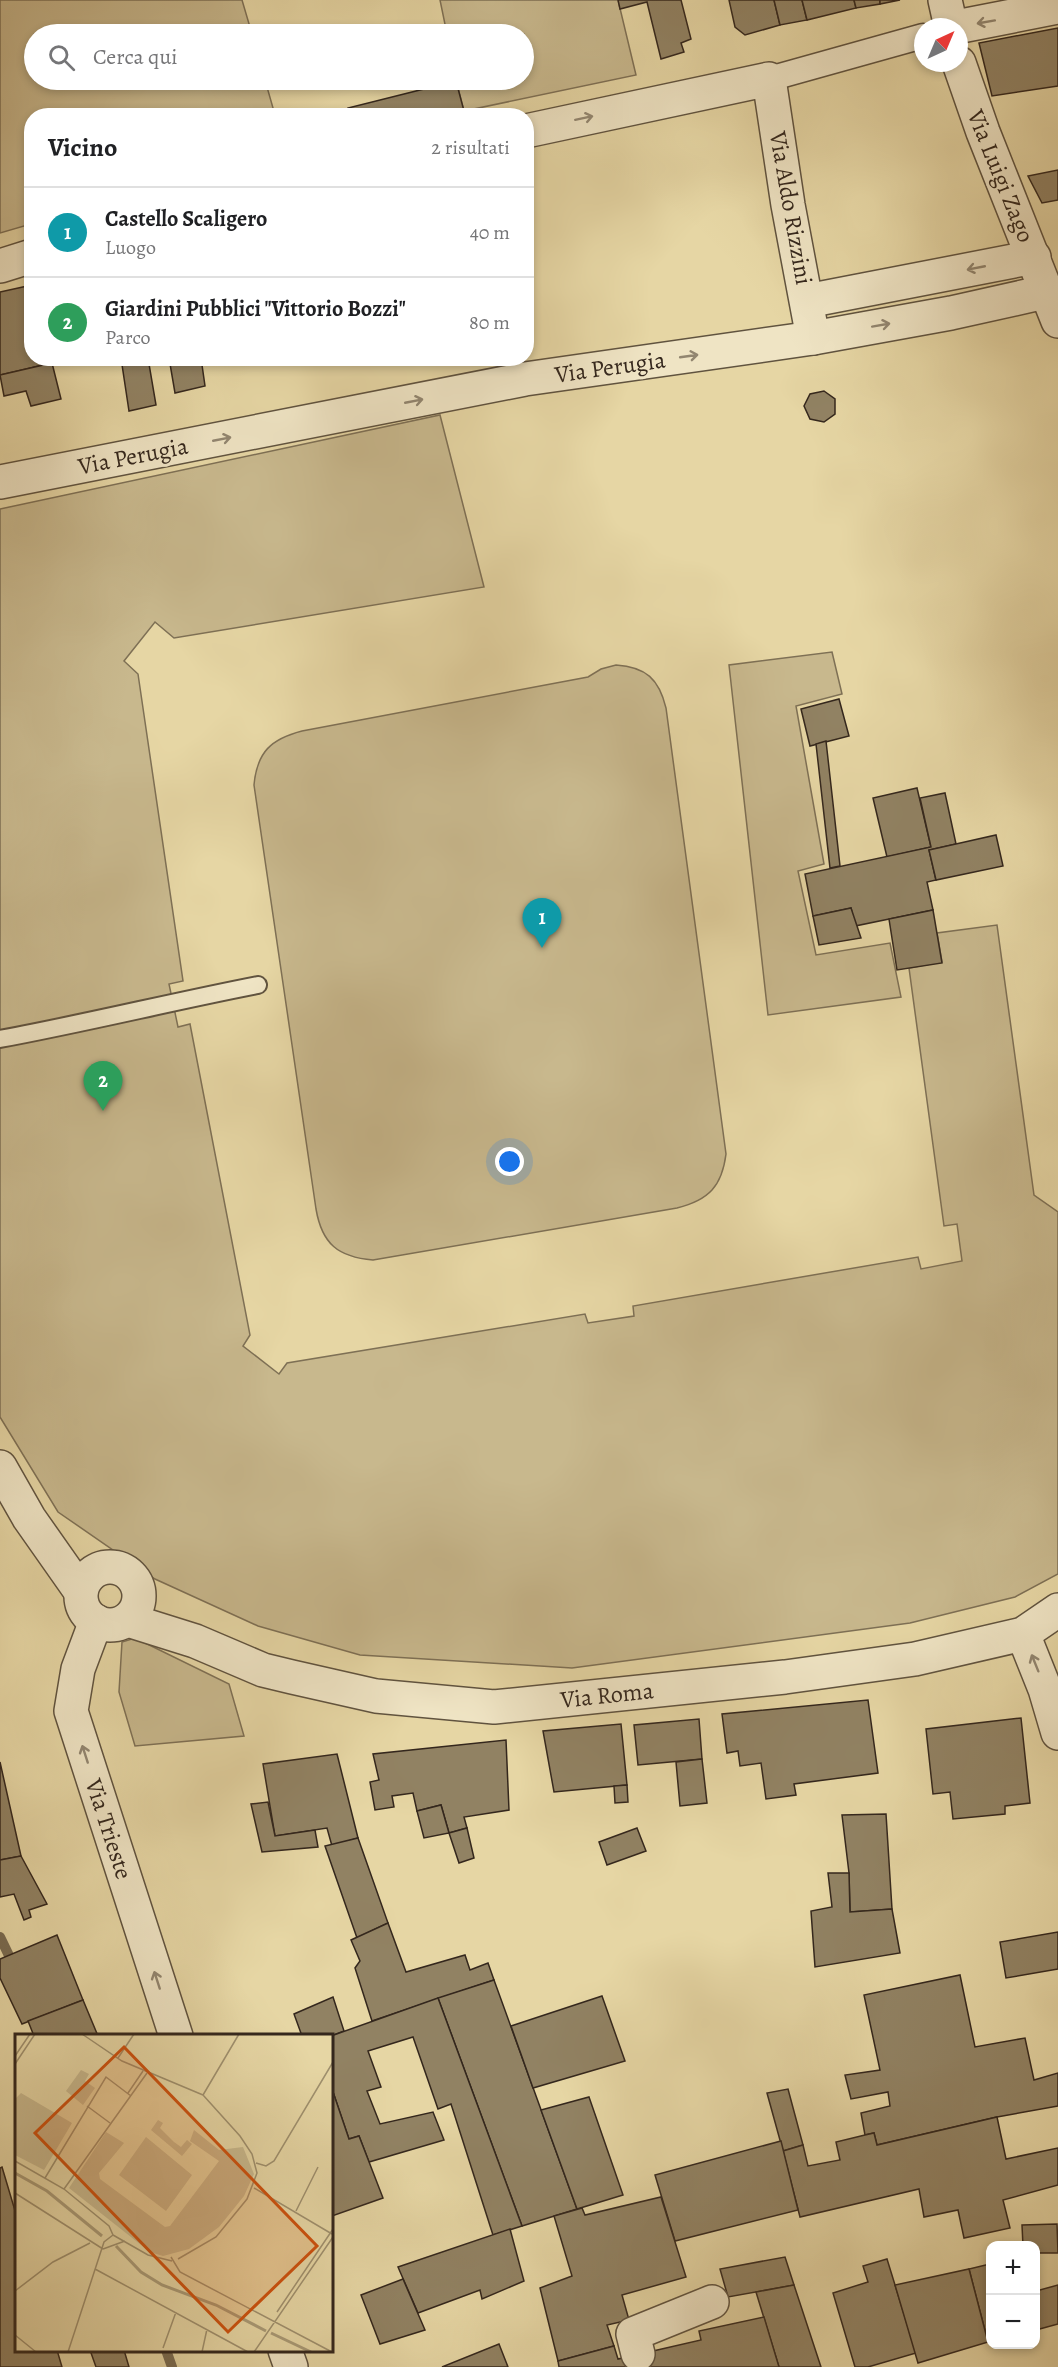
<!DOCTYPE html>
<html lang="it">
<meta charset="utf-8">
<style>
body{margin:0;font-family:Alegreya,serif;background:#f6f6f6;color:#202124}
.controls{position:absolute;right:18px;bottom:18px;display:grid;overflow:hidden;border-radius:12px;box-shadow:0 3px 9px #0003}
.controls button{width:54px;height:54px;display:grid;place-items:center;padding:0;border:0;border-bottom:2px solid #e0e0e0;background:#fff;color:#202124;font:30px sans-serif}
.compass{position:absolute;left:914px;top:18px;width:54px;height:54px;border-radius:50%;background:#fff;box-shadow:0 3px 9px #0003;rotate:44deg}
.you{position:absolute;left:510px;top:1162px;width:21px;height:21px;margin:-15px;border:4px solid #fff;border-radius:50%;background:#1a73e8;box-shadow:0 0 0 9px #1a73e833}
.badge{display:grid;place-items:center;width:39px;height:39px;border-radius:50%;background:#ea580c;color:#fff;font-size:20px;font-weight:700}
.pin{position:absolute;translate:-50% -50px;filter:drop-shadow(0 2px 3px #0008)}
.pin::after{content:'';position:absolute;top:32px;width:21px;height:18px;background:inherit;clip-path:polygon(0 0,100% 0,50% 100%)}
.list{margin:0;padding:0;list-style:none}
h2{display:flex;justify-content:space-between;align-items:center;height:78px;margin:0;padding:0 24px;font-size:26px}
h2 small{font-size:20px;font-weight:400;color:#757577}
.list li{display:grid;grid-template-columns:39px 1fr auto;gap:18px;align-items:center;box-sizing:border-box;height:90px;padding:0 24px;border-top:2px solid #e0e0e0}
.list b{display:block;font-size:22px;white-space:nowrap}
.list p{margin:0;font-size:20px;white-space:nowrap;color:#757577}
.list em{font-size:20px;font-style:normal;color:#757577}
.icon{flex:none;width:33px;height:33px;fill:none;stroke:currentColor;stroke-width:2;stroke-linecap:round;stroke-linejoin:round}
.map{position:relative;flex:none;width:1058px;height:2367px;overflow:hidden}
.search{position:absolute;background:#fff;box-shadow:0 3px 9px #0003;left:24px;top:24px;width:510px;height:66px;display:flex;align-items:center;gap:15px;box-sizing:border-box;padding:0 21px;border-radius:33px;color:#757577;font-size:22px}
.panel{position:absolute;background:#fff;box-shadow:0 3px 9px #0003;left:24px;top:108px;width:510px;height:258px;border-radius:24px}
.map>svg:first-child{display:block}
</style>
<div class="map">
<svg width="1058" height="2367" viewBox="0 0 1058 2367">
<rect width="100%" height="100%" fill="#e6d6a4"/>
<filter id="stains"><feTurbulence type="fractalNoise" baseFrequency=".00333" numOctaves="4"/><feColorMatrix values="0 0 0 0 .2 0 0 0 0 .09 0 0 0 0 .02 0 0 0 .5 -.17"/></filter>
<radialGradient id="worn" r=".72"><stop offset=".6" stop-color="#630" stop-opacity="0"/><stop offset="1" stop-color="#630" stop-opacity=".3"/></radialGradient>
<g fill="#c8b88d" stroke="#7e7055" stroke-width="1.5">
<path d="M0,0h242l10,34h-218v46h231l10,35 -243,1 -1,108 -31,9z"/>
<path d="M440,0h178l18,75 -172,36 -8,-31h68v-46h-77z"/>
<path d="M440,415l44,172 -310,51 -19,-16 -31,39 14,13 45,307 -14,3 9,43 12,-3 60,311 -7,11 36,28 8,-11 298,-49 3,9 46,-7 -1,-10 285,-49 3,12 41,-8 -5,-37 -13,2 -35,-258 33,-6 -5,-29 60,-8 37,270 24,17v362l-43,23 -105,26 -338,45 -212,-13 -102,-29 -103,-47 -97,-67 -58,-95v-908z"/>
<path d="M832,652l10,42 -46,12 28,158 -26,7 18,84 74,-12 11,54 -133,18 -39,-350z"/>
<path d="M616,665c30,2 43,14 50,43l60,446c-4,32 -17,46 -49,54l-304,52c-35,-3 -51,-16 -57,-51l-62,-424c3,-33 17,-46 48,-54l286,-54 13,-8z"/>
<path d="M135,1638l94,46 15,52 -109,10 -16,-54 3,-50z"/>
</g>
<g fill="none" stroke-linecap="round" stroke-linejoin="round">
<g stroke="#7a6c52" stroke-width="10">
<path d="M0,1937l14,29"/>
<path d="M166,2350l6,17"/>
</g>
</g>
<g fill="#918263" stroke="#34271d" stroke-width="1.5">
<path d="M618,0h63l10,39 -10,4 3,9 -23,7 -14,-57 -27,7z"/>
<path d="M729,0h45l6,25 -35,10 -10,-8z"/>
<path d="M774,0h28l5,20 -27,5z"/>
<path d="M802,0h52l2,8 -49,12z"/>
<path d="M854,0h26v4l-24,4z"/>
<path d="M880,0h20l-20,4z"/>
<path d="M1058,28v58l-66,10 -13,-53z"/>
<path d="M456,81l8,30 -16,5h-98l-2,-8z"/>
<path d="M1058,170v30l-16,3 -14,-27z"/>
<path d="M32,285v73h19l1,5 -52,12v-83z"/>
<path d="M121,358h27l8,47 -27,6z"/>
<path d="M169,358h32l4,28 -30,7z"/>
<path d="M52,363l9,36 -30,7 -5,-15 -22,5 -4,-21z"/>
<path d="M824,391l11,8v15l-11,8 -14,-3 -6,-13 6,-12z"/>
<path d="M839,699l10,37 -39,10 -9,-37z"/>
<path d="M826,741l14,125 -10,2 -14,-124z"/>
<path d="M917,788l14,59 -44,10 -14,-59z"/>
<path d="M945,793l11,51 -27,6 7,30 -9,2 6,28 -78,16 -4,-18 -38,8 -8,-42 126,-27 -11,-49z"/>
<path d="M996,835l7,31 -67,14 -7,-30z"/>
<path d="M851,908l10,30 -42,7 -6,-29z"/>
<path d="M933,910l9,53 -45,7 -8,-51z"/>
<path d="M868,1700l10,73 -84,11 2,11 -30,4 -5,-36 -21,3 -2,-15 -11,2 -5,-39z"/>
<path d="M1021,1718l9,85 -25,3v8l-52,5 -3,-27 -17,2 -7,-65z"/>
<path d="M699,1719l3,40 -64,6 -4,-40z"/>
<path d="M621,1724l6,61 -73,7 -11,-61z"/>
<path d="M506,1740l3,70 -45,7 3,11 -18,5 -8,-28 -24,6 -4,-18 -21,3 2,11 -19,3 -5,-28 9,-2 -6,-26z"/>
<path d="M337,1754l21,84 -26,8 -5,-18 -52,8 -12,-72z"/>
<path d="M702,1759l5,44 -27,3 -4,-44z"/>
<path d="M0,1762l21,94 -21,4z"/>
<path d="M627,1785l1,17 -13,1 -1,-17z"/>
<path d="M268,1802l7,34 40,-6 3,17 -56,5 -11,-48z"/>
<path d="M441,1805l8,28 -25,5 -7,-27z"/>
<path d="M886,1814l6,95 -42,3 -1,-39 -7,-58z"/>
<path d="M467,1828l7,30 -15,5 -10,-30z"/>
<path d="M637,1828l9,23 -39,14 -8,-23z"/>
<path d="M358,1838l30,85 -31,15 -32,-92z"/>
<path d="M21,1856l26,48 -18,6 2,7 -7,3 -10,-26 -14,3v-37z"/>
<path d="M828,1873h21l1,39 42,-3 8,44 -85,14 -4,-56 21,-4z"/>
<path d="M388,1923l18,49 59,-17 5,15 18,-7 6,17 -122,41 -17,-53 5,-7 -9,-21z"/>
<path d="M1058,1932v37l-52,9 -6,-36z"/>
<path d="M57,1935l26,65 -61,24 -22,-46v-19z"/>
<path d="M960,1975l15,72 50,-9 9,42 24,-7v33l-61,11 -120,28 -3,-12 -9,2 -4,-22 29,-7 -2,-14 -37,7 -6,-24 35,-5 -16,-75z"/>
<path d="M494,1980l83,229 -55,17 -84,-228z"/>
<path d="M602,1996l23,65 -92,27 -22,-62z"/>
<path d="M333,1997l11,34 -13,5h-29l-8,-22z"/>
<path d="M438,1998l84,228 -29,9 -42,-131 -13,5 -25,-72 -45,14 13,36 -14,4 13,33 53,-12 11,28 -75,22 -10,-26 -10,3 -17,-50 -1,-53z"/>
<path d="M83,2000l15,36h-64l-6,-15z"/>
<path d="M332,2089l17,50 10,-3 24,62 -51,18z"/>
<path d="M788,2089l15,56 -20,6 -16,-58z"/>
<path d="M589,2097l34,98 -46,14 -36,-99z"/>
<path d="M997,2117l9,42 52,-11v37l-55,15 7,28 -46,10 -6,-28 -34,7 -5,-28 -119,28 -17,-66 20,-6 5,21 32,-6 -4,-18 29,-7 9,-2 3,12z"/>
<path d="M781,2141l17,69 -123,31 -20,-66z"/>
<path d="M2,2167l14,47v136h41l5,17h-62v-199z"/>
<path d="M661,2197l25,80 -64,18 7,25 -22,5 7,21 -56,15 -18,-73 32,-12 -18,-60 28,-8 3,7z"/>
<path d="M1057,2224l1,29h-22v-7h-13l-1,-21z"/>
<path d="M510,2229l14,52 -42,18 -2,-9 -62,23 -20,-46z"/>
<path d="M785,2257l9,28 -66,12 -8,-28z"/>
<path d="M887,2259l29,94 -48,14h-13l-22,-74 35,-11 -5,-16z"/>
<path d="M990,2264v78h-2l-19,-73z"/>
<path d="M969,2269l19,73 -70,21 -23,-78z"/>
<path d="M403,2279l22,51 -45,14 -19,-49z"/>
<path d="M794,2285l27,82h-42l-23,-75z"/>
<path d="M1058,2285v39l-22,6v-39z"/>
<path d="M764,2317l15,50h-220l-1,-6 56,-15 4,13 83,-19 -2,-9z"/>
<path d="M499,2344l9,23h-66z"/>
<path d="M90,2350h34l5,17h-33z"/>
</g>
<g fill="none" stroke-linecap="round" stroke-linejoin="round">
<defs>
<path id="service" d="M0,1039c86,-16 171,-37 258,-54"/>
<path id="pedestrian" d="M769,79l154,-43"/>
<g id="minor">
<path d="M956,27l102,-20"/>
<path d="M526,131l243,-52 19,126 25,133"/>
<path d="M0,266l32,-10"/>
<path d="M807,301l227,-44"/>
<path d="M0,482l525,-103 288,-41 138,-25 94,-21"/>
<path d="M96,1621l-18,48 -7,42 105,325"/>
<path d="M1023,1634l22,55 13,44"/>
<path d="M285,2350l6,17"/>
<path d="M638,2354l-5,-20 79,-32"/>
</g>
<g id="tertiary">
<path d="M945,0l6,27"/>
<path d="M959,63l24,69 75,189"/>
<path d="M0,1467l29,51 52,74"/>
<circle cx="110" cy="1596" r="29"/>
<path d="M128,1620l67,21 68,29 29,7 84,19 118,11 291,-30 130,-18 108,-25 35,-24"/>
</g>
</defs>
<use href="#service" stroke="#60533f" stroke-width="20"/>
<use href="#pedestrian" stroke="#60533f" stroke-width="27"/>
<use href="#minor" stroke="#60533f" stroke-width="36"/>
<use href="#tertiary" stroke="#60533f" stroke-width="36"/>
<use href="#service" stroke="#efe4c4" stroke-width="16"/>
<use href="#pedestrian" stroke="#efe4c4" stroke-width="24"/>
<use href="#minor" stroke="#efe4c4" stroke-width="33"/>
<use href="#tertiary" stroke="#efe4c4" stroke-width="33"/>
</g>
<defs><path id="oneway-shaft" d="M-6 0H5M1.5-3L5.5 0L1.5 3" fill="none" stroke-width="1.6" stroke-linecap="round" stroke-linejoin="round" transform="scale(1.5)"/></defs>
<g stroke="#928670">
<use href="#oneway-shaft" transform="translate(986 22) rotate(170)"/>
<use href="#oneway-shaft" transform="translate(584 118) rotate(-12)"/>
<use href="#oneway-shaft" transform="translate(976 268) rotate(169)"/>
<use href="#oneway-shaft" transform="translate(881 325) rotate(-10)"/>
<use href="#oneway-shaft" transform="translate(689 356) rotate(-8)"/>
<use href="#oneway-shaft" transform="translate(414 401) rotate(-11)"/>
<use href="#oneway-shaft" transform="translate(222 439) rotate(-11)"/>
<use href="#oneway-shaft" transform="translate(1035 1663) rotate(-112)"/>
<use href="#oneway-shaft" transform="translate(85 1754) rotate(-108)"/>
<use href="#oneway-shaft" transform="translate(157 1980) rotate(-108)"/>
</g>
<g text-anchor="middle" dominant-baseline="central" stroke-width="6" stroke-linejoin="round" paint-order="stroke">
<g font-size="24" fill="#34271d" stroke="#efe4c4">
<text transform="translate(1001 176) rotate(68)">Via Luigi Zago</text>
<text transform="translate(791 208) rotate(80)">Via Aldo Rizzini</text>
<text transform="translate(610 367) rotate(-8)">Via Perugia</text>
<text transform="translate(133 456) rotate(-11)">Via Perugia</text>
<text transform="translate(607 1695) rotate(-6)">Via Roma</text>
<text transform="translate(109 1829) rotate(72)">Via Trieste</text>
</g>
</g>
<g transform="translate(15 2034)">
<rect width="318" height="318" fill="#e6d6a4"/>
<path d="M66,36l8,4 -4,7 10,7 -12,17 -17,-14zM6,59l51,30 -28,47 -29,-15v-56zM143,86l5,3 -3,5 14,14 7,5 6,-7 5,4 -10,12 -31,-26zM179,96l25,20 24,-3 11,27 -10,22 -25,31 -30,22 -26,7 -13,-4 -81,-64 37,-56 18,11 -25,30 1,6 65,48 5,-1 49,-65 -29,-20zM131,103l46,38 -26,36 -47,-36z" fill="#c8b88d"/>
<path fill="none" stroke="#a99a76" stroke-width="3" d="M0,139l32,18 55,45M101,212l25,26 21,13 54,20 50,26M256,299l40,19"/>
<path fill="none" stroke="#9f906e" stroke-width="1.5" d="M67,0l40,27 81,34M0,22l15,-22M103,24l16,-24M0,30l20,-30M113,59l15,-22M188,61l36,-61M72,72l23,17M0,127l49,28 45,37 4,9M241,129l10,3 8,-5 59,-99M30,144l61,-101 25,19M239,154l78,46M49,155l83,-116M0,159l88,56M281,177l22,-44M98,201l35,20 24,6M88,215l22,-8M156,223l9,15 152,80M163,225l38,-22 31,-38 10,-26 -5,-19 -12,-18 -37,-41M80,235l153,83M0,257l38,-29 37,-19M262,278l56,-83M0,301l21,17M148,314l13,-36M53,318l36,-110 9,-7M187,318l5,-23M239,318l79,-115"/>
<path fill="#cd520f" fill-opacity="0.15" stroke="#cd520f" stroke-width="3" d="M109,13l193,199 -89,86 -193,-199z"/>
<rect width="318" height="318" fill="none" stroke="#34271d" stroke-width="3"/>
</g>
<rect width="100%" height="100%" filter="url(#stains)"/>
<rect width="100%" height="100%" fill="url(#worn)"/>
</svg>
<div class="controls">
<button>+</button>
<button>−</button>
</div>
<svg class="compass" viewBox="-18 -18 36 36"><path d="M0-13l5 13h-10z" fill="#e53935"/><path d="M0 13l5-13h-10z" fill="#757577"/></svg>
<div class="you"></div>
<div class="pin badge" style="left:542px;top:948px;background:#0f9aa8">1</div>
<div class="pin badge" style="left:103px;top:1111px;background:#2e9e5b">2</div>
<div class="search"><svg class="icon" aria-label="search" viewBox="0 0 24 24"><circle cx="10" cy="10" r="6"/><path d="M15 15l6 6"/></svg>Cerca qui</div>
<section class="panel">
<h2>Vicino<small>2 risultati</small></h2>
<ul class="list">
<li><span class="badge" style="background:#0f9aa8">1</span><div><b>Castello Scaligero</b><p>Luogo</p></div><em>40 m</em></li>
<li><span class="badge" style="background:#2e9e5b">2</span><div><b>Giardini Pubblici &quot;Vittorio Bozzi&quot;</b><p>Parco</p></div><em>80 m</em></li>
</ul>
</section>
</div>
